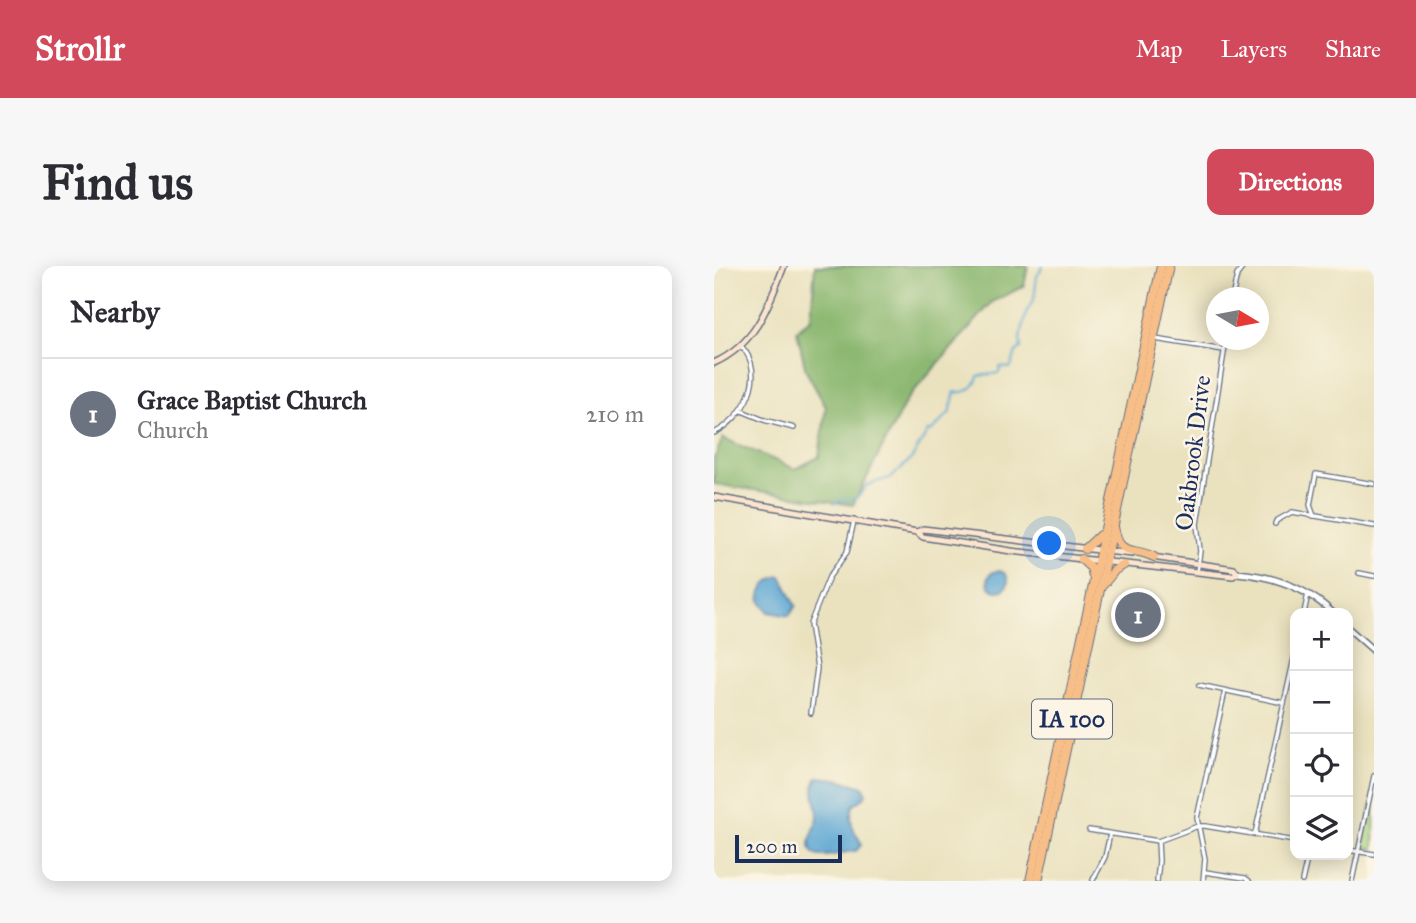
<!DOCTYPE html>
<meta charset="utf-8">
<style>
body{margin:0;font-family:"IM FELL Great Primer",serif;background:#f7f7f7;color:#2b2b33}
.controls{position:absolute;right:21px;bottom:21px;display:grid;overflow:hidden;border-radius:14px;box-shadow:0 4px 18px #0003}
.controls button{width:63px;height:63px;display:grid;place-items:center;padding:0;border:0;border-bottom:2px solid #e1e1e2;background:#fff;color:#2b2b33;font:35px sans-serif}
.compass{position:absolute;left:492px;top:21px;width:63px;height:63px;border-radius:50%;background:#fff;box-shadow:0 4px 18px #0003;rotate:100deg}
.scale{position:absolute;left:21px;bottom:18px;width:107px;box-sizing:border-box;padding-left:7px;border:4px solid #1b2f5e;border-top:0;font-size:19px;line-height:24px;white-space:nowrap;color:#1b2f5e;-webkit-text-stroke:5px #fcf5e5;paint-order:stroke}
.you{position:absolute;left:336px;top:278px;width:24px;height:24px;margin:-18px;border:5px solid #fff;border-radius:50%;background:#1a73e8;box-shadow:0 0 0 10px #1a73e833}
.badge{display:grid;place-items:center;width:46px;height:46px;border-radius:50%;background:#d1495b;color:#fff;font-size:23px;font-weight:700}
.pin{position:absolute;translate:-50% -50%;border:4px solid #fff;box-shadow:0 2px 7px #0006}
.list{margin:0;padding:0;list-style:none}
h2{display:flex;justify-content:space-between;align-items:center;height:91px;margin:0;padding:0 28px;font-size:30px}
h2 small{font-size:23px;font-weight:400;color:#7c7c81}
.list li{display:grid;grid-template-columns:46px 1fr auto;gap:21px;align-items:center;box-sizing:border-box;height:112px;padding:0 28px;border-top:2px solid #e1e1e2}
.list b{display:block;font-size:26px;white-space:nowrap}
.list p{margin:0;font-size:23px;white-space:nowrap;color:#7c7c81}
.list em{font-size:23px;font-style:normal;color:#7c7c81}
.icon{flex:none;width:38px;height:38px;fill:none;stroke:currentColor;stroke-width:2;stroke-linecap:round;stroke-linejoin:round}
.map{position:relative;flex:none;width:660px;height:615px;overflow:hidden;border-radius:14px}
header{display:flex;align-items:center;gap:42px;box-sizing:border-box;height:98px;padding:0 35px;background:#d1495b;color:#fff}
header strong{font-size:33px}
nav{display:flex;gap:38px;margin-inline-start:auto;font-size:24px}
.intro{display:flex;align-items:center;justify-content:space-between;box-sizing:border-box;height:168px;padding:0 42px}
h1{margin:0;font-size:49px}
.button{padding:18px 32px;border-radius:14px;background:#d1495b;color:#fff;font-size:24px;font-weight:700}
main{display:flex;gap:42px;padding:0 42px}
aside{flex:1;background:#fff;border-radius:14px;box-shadow:0 4px 18px #0003}
.map>svg:first-child{display:block}
</style>
<header>
<strong>Strollr</strong>
<nav><a>Map</a><a>Layers</a><a>Share</a></nav>
</header>
<div class="intro"><h1>Find us</h1><a class="button">Directions</a></div>
<main>
<aside>
<h2>Nearby<small></small></h2>
<ul class="list">
<li><span class="badge" style="background:#6b7280">1</span><div><b>Grace Baptist Church</b><p>Church</p></div><em>210 m</em></li>
</ul>
</aside>
<div class="map">
<svg width="660" height="615" viewBox="0 0 660 615">
<rect width="100%" height="100%" fill="#fcf5e5"/>
<filter id="ink" filterUnits="userSpaceOnUse"><feTurbulence type="fractalNoise" baseFrequency=".0143" numOctaves="2"/><feDisplacementMap in="SourceGraphic" scale="14" xChannelSelector="R" yChannelSelector="G"/><feConvolveMatrix kernelMatrix="1 2 1 2 8 2 1 2 1" color-interpolation-filters="sRGB"/></filter>
<filter id="wash" filterUnits="userSpaceOnUse"><feTurbulence type="fractalNoise" baseFrequency=".00686" numOctaves="4" result="noise"/><feDisplacementMap in="SourceGraphic" scale="28" xChannelSelector="R" yChannelSelector="G"/><feGaussianBlur stdDeviation="1.57" result="paint"/><feColorMatrix in="noise" values="0 0 0 0 0 0 0 0 0 0 0 0 0 0 0 0 0 1.4 0 .05"/><feComposite in="paint" operator="in"/></filter>
<g filter="url(#wash)">
<rect width="100%" height="100%" fill="#eae2bf"/>
<path fill="#b0d883" stroke="#668470" stroke-width="2" d="M660,528v55l-11,-2z"/>
<path fill="#8cb871" stroke="#547468" stroke-width="2" d="M101,0h213l-4,20 -32,16 -85,97 -54,106 -139,-21v-25l9,-21 72,31 24,-12 7,-50 -20,-36 -9,-40 14,-13z"/>
<g fill="#5aa6d3" stroke="#3a6a98" stroke-width="2">
<circle cx="284" cy="315" r="10"/>
<path d="M67,310l15,30 -7,10 -20,-4 -8,-10c-2,-12 7,-24 20,-26z"/>
<path d="M103,511l20,2 27,8c6,11 -5,13 -11,19 -5,17 0,24 9,38l-6,7c-13,-1 -48,17 -46,-9 1,-9 8,-17 8,-27 -1,-14 -8,-25 -1,-38z"/>
</g>
<g fill="none" stroke-linecap="round" stroke-linejoin="round">
<path stroke="#5aa6d3" stroke-width="2" d="M120,238l6,-4h11l8,-4 8,-11 25,-8 20,-19 16,-27 3,1 19,-20 5,-20c11,2 21,-5 23,-16l21,-3 1,-6 10,1c5,-6 3,-17 11,-20l-1,-9 7,-28 7,-12 3,-23 6,-10"/>
</g>
</g>
<g filter="url(#ink)">
<g fill="none" stroke-linecap="round" stroke-linejoin="round">
<defs>
<g id="minor">
<path d="M518,32l5,-23 7,-9"/>
<path d="M441,73l69,11"/>
<path d="M28,145l22,9 30,8"/>
<path d="M0,167c30,-14 54,-59 27,-87"/>
<path d="M600,250l-4,-11 6,-31 58,10"/>
<path d="M561,258l1,-3 16,-9 82,14"/>
<path d="M483,306l3,-21 -3,-27 29,-184"/>
<path d="M645,307l15,3"/>
<path d="M590,347l4,-19"/>
<path d="M485,419l85,18"/>
<path d="M97,447l6,-45 -7,-44 19,-47 18,-25 7,-31"/>
<path d="M375,564l69,11 40,-15h7l90,15"/>
<path d="M541,568l40,-180"/>
<path d="M634,584l26,4"/>
<path d="M491,606l40,6 4,3"/>
<path d="M379,614l12,-23 5,-23"/>
<path d="M443,615l2,-20 -1,-20"/>
<path d="M489,615l2,-22 -8,-41 28,-127"/>
<path d="M588,615l6,-26"/>
<path d="M638,615l22,-105"/>
</g>
<g id="tertiary">
<path d="M523,307c36,3 70,15 96,40"/>
<path d="M634,362l26,23"/>
</g>
<g id="secondary">
<path d="M0,97c42,-19 54,-56 70,-97"/>
<path d="M0,231l203,35 6,5 88,14 222,25 4,-3"/>
<path d="M203,266l6,-3 209,25"/>
<path d="M438,291l82,12 3,4"/>
</g>
<g id="trunk">
<path d="M400,261c5,31 18,19 40,30"/>
<path d="M371,283l15,-14"/>
<path d="M367,293l10,9 2,8"/>
<path d="M389,319l12,-15 9,-5"/>
<path d="M316,615l131,-615"/>
<path d="M324,615l131,-615"/>
</g>
</defs>
<use href="#minor" stroke="#636e80" stroke-width="6"/>
<use href="#tertiary" stroke="#636e80" stroke-width="8"/>
<use href="#secondary" stroke="#636e80" stroke-width="8"/>
<use href="#trunk" stroke="#636e80" stroke-width="10"/>
<use href="#minor" stroke="#fff" stroke-width="3.5"/>
<use href="#tertiary" stroke="#fff" stroke-width="5"/>
<use href="#secondary" stroke="#fce5cf" stroke-width="5"/>
<use href="#trunk" stroke="#f7be88" stroke-width="8"/>
</g>
</g>
<g text-anchor="middle" dominant-baseline="central" stroke-width="5" stroke-linejoin="round" paint-order="stroke">
<rect fill="#fcf5e5" stroke="#5e6a86" stroke-width="2" x="318" y="433.5" width="80" height="39" rx="5"/>
<g font-size="23" font-weight="bold" fill="#1b2f5e">
<text x="358" y="453">IA 100</text>
</g>
<g font-size="24" fill="#1b2f5e" stroke="#fcf5e5">
<text transform="translate(479 187) rotate(-83)">Oakbrook Drive</text>
</g>
</g>
</svg>
<div class="controls">
<button>+</button>
<button>−</button>
<button><svg class="icon" aria-label="locate" viewBox="0 0 24 24"><circle cx="12" cy="12" r="6"/><path d="M12 2v4M12 18v4M2 12h4M18 12h4"/></svg></button>
<button><svg class="icon" aria-label="layers" viewBox="0 0 24 24"><path d="M12 4l9 5-9 5-9-5zM3 14l9 5 9-5"/></svg></button>
</div>
<svg class="compass" viewBox="-18 -18 36 36"><path d="M0-13l5 13h-10z" fill="#e53935"/><path d="M0 13l5-13h-10z" fill="#7c7c81"/></svg>
<div class="scale">200 m</div>
<div class="you"></div>
<div class="pin badge" style="left:424px;top:349px;background:#6b7280">1</div>
</div>
</main>
